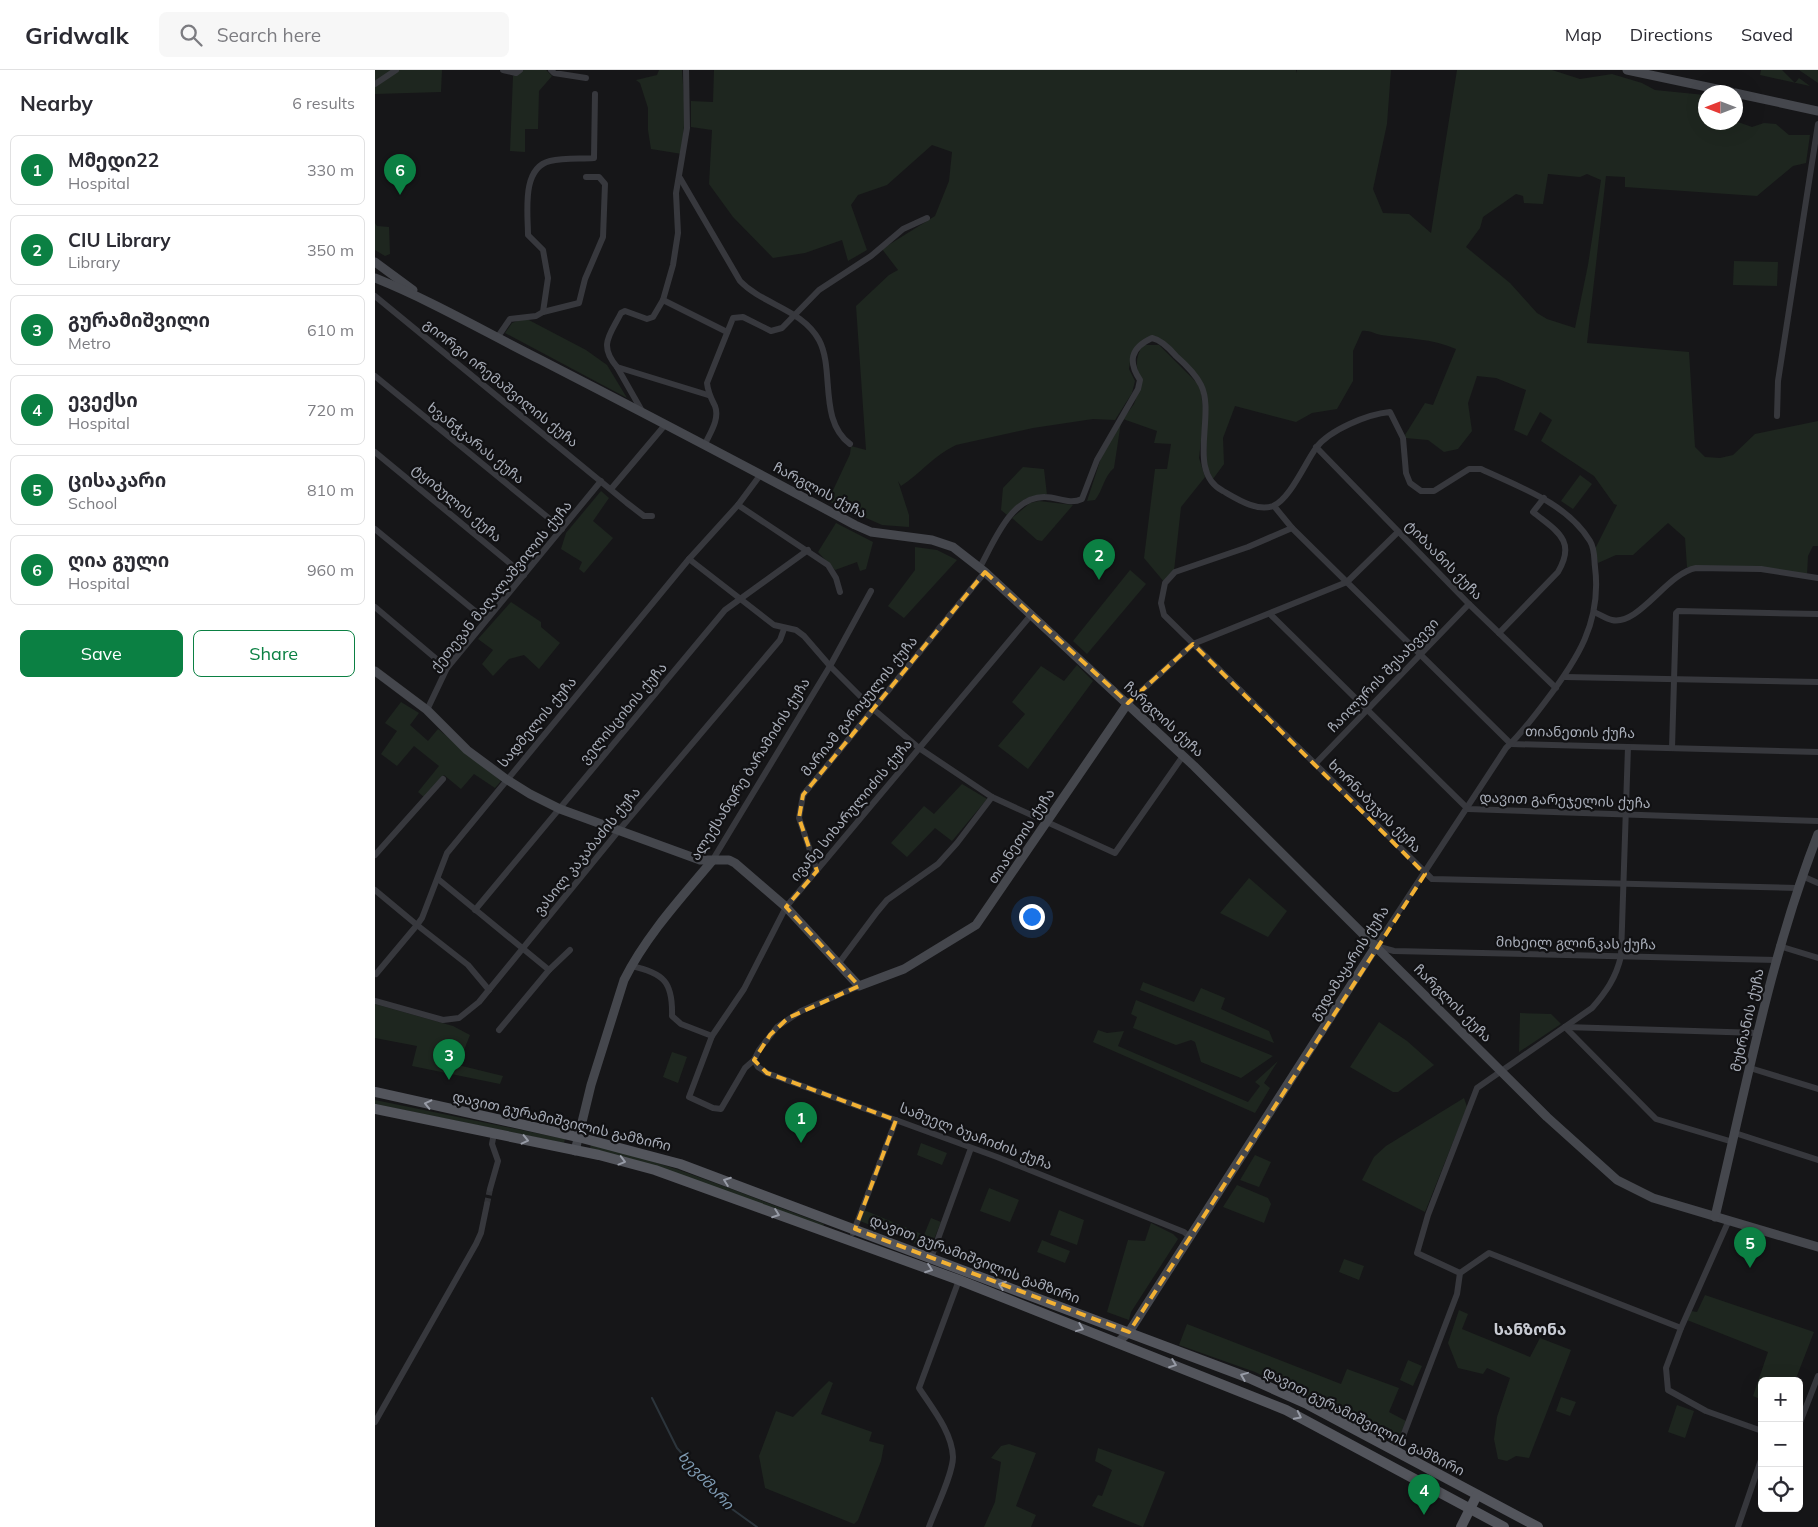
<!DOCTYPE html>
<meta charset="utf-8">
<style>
body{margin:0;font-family:Mulish,"Noto Sans Georgian",sans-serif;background:#f7f7f7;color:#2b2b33}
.controls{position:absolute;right:15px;bottom:15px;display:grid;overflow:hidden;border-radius:8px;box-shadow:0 5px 20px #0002}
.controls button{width:45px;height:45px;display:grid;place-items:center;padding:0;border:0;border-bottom:1px solid #e1e1e2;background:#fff;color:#2b2b33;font:25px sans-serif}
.compass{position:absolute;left:1323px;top:15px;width:45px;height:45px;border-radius:50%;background:#fff;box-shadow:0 5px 20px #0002;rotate:270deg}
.you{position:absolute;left:656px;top:846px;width:18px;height:18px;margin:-12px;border:4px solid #fff;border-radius:50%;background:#1a73e8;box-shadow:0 0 0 8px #1a73e833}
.badge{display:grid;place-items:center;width:32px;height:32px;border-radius:50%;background:#0b8043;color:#fff;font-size:16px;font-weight:700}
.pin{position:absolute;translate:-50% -41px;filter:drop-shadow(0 1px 2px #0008)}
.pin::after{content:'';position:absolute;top:26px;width:18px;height:15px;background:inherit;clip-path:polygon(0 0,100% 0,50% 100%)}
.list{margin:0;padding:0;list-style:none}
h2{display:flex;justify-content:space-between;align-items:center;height:65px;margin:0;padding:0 20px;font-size:21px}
h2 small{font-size:16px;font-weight:400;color:#7c7c81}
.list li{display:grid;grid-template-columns:32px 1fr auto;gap:15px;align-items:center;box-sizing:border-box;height:70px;margin:0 10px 10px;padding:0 10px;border:1px solid #e1e1e2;border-radius:8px}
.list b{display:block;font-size:19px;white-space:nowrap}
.list p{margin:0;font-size:16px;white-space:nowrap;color:#7c7c81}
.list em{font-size:16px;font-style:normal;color:#7c7c81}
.actions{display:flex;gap:10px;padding:15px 20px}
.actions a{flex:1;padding:11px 0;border:1px solid #0b8043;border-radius:8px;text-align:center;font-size:18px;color:#0b8043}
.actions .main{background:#0b8043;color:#fff}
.icon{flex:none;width:28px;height:28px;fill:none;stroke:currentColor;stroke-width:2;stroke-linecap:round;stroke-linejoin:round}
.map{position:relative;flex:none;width:1443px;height:1457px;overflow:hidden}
header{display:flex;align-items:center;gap:30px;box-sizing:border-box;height:70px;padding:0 25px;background:#fff;border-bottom:1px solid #e1e1e2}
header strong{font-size:24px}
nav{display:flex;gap:28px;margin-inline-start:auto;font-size:18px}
.search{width:350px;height:45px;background:#f7f7f7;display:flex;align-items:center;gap:12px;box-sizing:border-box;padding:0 18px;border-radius:8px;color:#7c7c81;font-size:19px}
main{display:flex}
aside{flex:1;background:#fff}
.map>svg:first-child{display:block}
</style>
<header>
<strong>Gridwalk</strong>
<div class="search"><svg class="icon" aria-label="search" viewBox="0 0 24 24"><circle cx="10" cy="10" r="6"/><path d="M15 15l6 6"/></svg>Search here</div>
<nav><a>Map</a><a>Directions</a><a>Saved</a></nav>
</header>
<main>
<aside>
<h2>Nearby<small>6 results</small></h2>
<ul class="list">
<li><span class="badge">1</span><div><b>Mმედი22</b><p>Hospital</p></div><em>330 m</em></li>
<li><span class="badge">2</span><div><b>CIU Library</b><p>Library</p></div><em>350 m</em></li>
<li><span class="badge">3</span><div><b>გურამიშვილი</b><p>Metro</p></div><em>610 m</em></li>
<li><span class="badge">4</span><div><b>ევექსი</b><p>Hospital</p></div><em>720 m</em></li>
<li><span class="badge">5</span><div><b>ცისაკარი</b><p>School</p></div><em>810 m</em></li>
<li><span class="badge">6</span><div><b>ღია გული</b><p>Hospital</p></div><em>960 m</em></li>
</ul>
<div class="actions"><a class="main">Save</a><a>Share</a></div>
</aside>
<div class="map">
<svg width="1443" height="1457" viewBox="0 0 1443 1457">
<rect width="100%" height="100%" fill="#161618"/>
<g fill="#1e261f" fill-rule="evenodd">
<path d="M0,0h67l-1,22 -66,2z"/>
<path d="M148,0h23l6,6 -13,15 -1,38h-13v23l-15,-1 3,-75z"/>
<path d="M284,0h23l3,42 -3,42 -31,-5 -3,-19v-22l-8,-25 -4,-3 21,-5z"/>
<path d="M339,0h582v3l1,-3h94l-4,54 -14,65 10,24 26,1 22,19 26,-163h95l28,9 32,-5 30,9 13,7 50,5v27h30l1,-7 2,7 14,5 12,-4 12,1 13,11h21l-4,28 -13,3 -36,30 -132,-9v-10l-19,-1 -19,167 102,9 6,95 10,10 15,1 13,-3 22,-21 63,-13v125h-5l-5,10 -1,19 -120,-8 -2,-29 -17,-15 -35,32h-17l-18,8 -3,-14 22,-44 -3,-1 -20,-28 -53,-35 11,-21 -12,-8 -13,24 -13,-6 12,-40 -30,-12 -19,-2 -9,27 4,28 -14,18 -14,3 -16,-12 -22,-2 -1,-3 20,-32 8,2 23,-56c-25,-11 -48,-10 -75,-14 -6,-1 -12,-5 -19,-4l-9,20v30l-16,28 -25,4 -16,9 -61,-16 -12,32 1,26 -11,15 -6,-11 -2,-77 -26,-32 -27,-21 -21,18 -2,13 6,12 -3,12 -17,27 -22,-1 -60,9 -77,17c-22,10 -36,29 -55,41l-3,-5 11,34v12l-27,-2 -54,-24 22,-47 1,-8 15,4 -10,-144 33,-31 9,-5 -16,-21 53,-33 14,-35 3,-29 -20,-7 -45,40 -29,10 -7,10 16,45 -19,11 -6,-21 -37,13 -32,5 -40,-41 -24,-33 3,-54 -21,-3v-26l22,1zM1173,104l32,3 7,-3 14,6 -13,85 -13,63 -28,-9 -10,-6 -27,-30 -44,-36 14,-19 3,-11 33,-23 7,2 1,7 19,1z"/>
<path d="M1386,0h21l13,13 4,-5 11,8 -50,-11z"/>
<path d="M1424,0h19v13z"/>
<path d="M0,153l2,3 12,1 1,27 -5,2 -10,-6z"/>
<path d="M1359,191l44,1 -1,24 -44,-1z"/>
<path d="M150,248l61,32 21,15 20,33 -122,-65 7,-10z"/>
<path d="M768,275h16l41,41 4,29 -5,43 6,19 -24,30 -7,64 -9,12 -21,-25 11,-89h12l4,-25 -17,-1 3,-12 -34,-12 11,-15 8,-22c-7,-13 -7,-25 1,-37z"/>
<path d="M746,352l-7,46c-10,8 -11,22 -19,32l-8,1 14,-43z"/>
<path d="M648,397l21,2 3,26c-20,-1 -26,6 -40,20l-6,-5 2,-22z"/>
<path d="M1205,405l12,9 -19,25 -12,-8z"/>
<path d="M226,421l8,7 -16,23 20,17 -29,35 -5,-4 3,-7 -21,-13 5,-16z"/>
<path d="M664,431l34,4 -31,36 -5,-1 -25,-22 18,-15z"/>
<path d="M461,453l37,19 -7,27 -6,2 -3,-9 -22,8 -17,-18z"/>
<path d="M540,477l22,3 20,10 -53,58 -16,-12 27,-36z"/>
<path d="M755,500l16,14 -59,70 -14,-13z"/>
<path d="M136,532l30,20v5l19,16 -21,26 -15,-14 -15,4 -16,17 -11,-12 11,-14 -15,-11z"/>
<path d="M702,595l16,16 -65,88 -30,-23 27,-32 -13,-12 29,-36 23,15z"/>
<path d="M26,632l18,11 -9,12 18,16 10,-12 63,52 -6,7 -21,-14 -13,15 -17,-14 -20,22 -6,-5 21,-26 -25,-20 -17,20 -16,-12 16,-23 -12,-8z"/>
<path d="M587,714l25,15 -35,42 -17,-13 -28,29 -16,-14 33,-37 10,8z"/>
<path d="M874,808l38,33 -19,26 -48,-24z"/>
<path d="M768,912l51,20 7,-14 24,10 -4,11 48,22 5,12 -134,-53z"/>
<path d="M761,930l137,56 -32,22 -40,-16 -6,-20 -4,-2 -15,5 -43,-17 4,-11 -6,-3z"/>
<path d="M0,934l78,22 17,9 -12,30 45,11 -3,8 -88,-18 5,-20 -42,-8z"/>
<path d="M1145,943l31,1 10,10 -42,28z"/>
<path d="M1004,952l28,19 27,24 -36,27h-5l-43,-25z"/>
<path d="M723,960l9,3 17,-2 -6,15 130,56 12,-16 -5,-4 23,-21 -14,22 6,5 -15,25 -162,-71z"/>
<path d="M297,982l15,5 -9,26 -15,-6z"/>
<path d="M1089,1028l3,9 -42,105 -63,-32 12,-23 12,-11z"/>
<path d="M0,1030l190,39 -1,4 -189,-39z"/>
<path d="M546,1073l26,10 -5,12 -25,-10z"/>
<path d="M216,1074c80,19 156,52 233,80l-2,5 -159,-60 -73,-21z"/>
<path d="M880,1085l16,7 -12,25 -19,-7z"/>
<path d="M862,1115l31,13 3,6 -7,19 -41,-16z"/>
<path d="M614,1118l30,12 -9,22 -30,-11z"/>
<path d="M489,1140l60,25 7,-17 10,4 -11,27 -70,-28z"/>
<path d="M684,1140l25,10 -7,25 -27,-10z"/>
<path d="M776,1153l22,11 5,5 -47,73 -2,8 -22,-8 21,-72 17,1z"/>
<path d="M667,1170l28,11 -5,12 -28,-11z"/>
<path d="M969,1189l20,7 -5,14 -20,-8z"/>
<path d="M1330,1225l109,37 -19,49h-33v19l-9,-4 15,-44 -81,-32 4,-9 6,1z"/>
<path d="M1084,1240l9,4 -6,15 68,28 10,-19 31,12 -42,108 -13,-2 -9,5 -9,-2 -4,-20 3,-22 13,-39 -23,-10 -4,6 -25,-6 -10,-25z"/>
<path d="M812,1254l154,60 6,-15 52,19 -10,24 17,9 -8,21 -143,-70 -76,-27z"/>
<path d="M1033,1290l14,6 -9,20 -13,-6z"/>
<path d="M454,1311l4,2 -12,31 51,18 -3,9 15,4 -3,16 -23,59 -4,4 -89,-36 -6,-32 17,-45 17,6z"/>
<path d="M1186,1327l15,5 -6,14 -14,-5z"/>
<path d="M1302,1335l17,6 -9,27 -17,-6z"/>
<path d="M634,1374l27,9 -20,53 20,9 -5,12h-47l11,-25 6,-40 -10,-4 10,-12z"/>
<path d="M723,1378l67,24 -22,55 -51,-21 6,-11 4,1 10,-26 -17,-9z"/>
</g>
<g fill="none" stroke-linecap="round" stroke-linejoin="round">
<path stroke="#2c353c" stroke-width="2" d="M277,1328l25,50 55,61 25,18"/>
<path stroke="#333438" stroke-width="6" stroke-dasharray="6 3" stroke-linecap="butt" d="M112,1134l3,-15"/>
<g stroke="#37383d" stroke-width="6">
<path d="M128,0l13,3 4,-3"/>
<path d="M176,0l3,3 32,5"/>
<path d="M311,0l1,58 -11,65 2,40 -5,32 -10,35 -10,17 -6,2 -22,-8 -4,2c-11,22 -23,32 -4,54l91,28"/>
<path d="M0,14l21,-14"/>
<path d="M305,108l60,103c23,24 62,28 79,59 16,30 -1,80 31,104"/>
<path d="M0,226l252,207 17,13h8"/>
<path d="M288,230l64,32"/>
<path d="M168,242l36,-9 6,-24 18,-42 2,-53 -6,-7h-13"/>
<path d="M122,268l13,-19 26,-3 7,-4 5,-34 -5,-28 -15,-15c0,-22 -7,-67 22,-74 14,-3 30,-2 44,-3l1,-64"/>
<path d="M242,297l25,44"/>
<path d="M0,306l187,153"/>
<path d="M1402,346l1,-35 40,-257"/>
<path d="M330,374c5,-11 15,-25 10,-38 -4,-8 -7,-13 -8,-23l26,-65 10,-1 28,14 11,-3 37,-38 52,-34 32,-27 24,-11"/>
<path d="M941,377l153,157 87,84"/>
<path d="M0,382l149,123"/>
<path d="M236,419l54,-64"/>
<path d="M363,435l90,60 8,13 4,14"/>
<path d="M899,436l18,22 219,216 307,8"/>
<path d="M917,458l-44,19 -73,25 -10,11 -4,20 3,12 268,264 365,9"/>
<path d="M0,459l111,91"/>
<path d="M314,489l85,66 22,5 8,6 26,30 42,42 47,40 73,49 123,56 68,-97"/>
<path d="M605,497c14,-25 31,-71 65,-70 13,0 24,8 37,2l15,-39 41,-71 2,-9c-12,-18 -10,-32 12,-42 9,2 18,11 24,18 8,7 20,19 25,29 15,30 -15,87 22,106 14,8 34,21 50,15 17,-7 32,-43 43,-58 13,-18 52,-34 74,-36l13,26 3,35 4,10 11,8h13l35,-22h12c38,18 86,34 109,72 5,8 4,18 5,26 7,55 -18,93 -50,135 -12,16 -24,32 -39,46l-130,198 18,5 382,9"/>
<path d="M0,537l72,61"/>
<path d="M1219,542c5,2 12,7 18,8 27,6 55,-47 84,-52l65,1 57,9"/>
<path d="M895,544l198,195 350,12"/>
<path d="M1124,563l59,-61c19,-32 -2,-41 -25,-60l11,-14"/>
<path d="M1190,607l253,5"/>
<path d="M753,633l65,-59 154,-62 51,-50"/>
<path d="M52,640l20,-42 154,-187"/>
<path d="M1297,678l4,-135 2,-2 140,3"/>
<path d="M940,694l154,-160"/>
<path d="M0,785l68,-76"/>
<path d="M337,791l118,-195 41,-75"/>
<path d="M442,801l-18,-53 4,-23 182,-223"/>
<path d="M1427,806l16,7"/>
<path d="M63,809l111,91"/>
<path d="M0,820l42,35 -41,49"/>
<path d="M100,840l250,-300 83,-60"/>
<path d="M1404,876l39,12"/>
<path d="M464,893l38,-51 10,-12 51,-36 19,-21 35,-46"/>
<path d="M256,896c33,7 42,16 41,50l9,8 31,12 -23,61 24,11 8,1 24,-41 9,-8 5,-10 18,-23 24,-16 58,-25"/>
<path d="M114,920l-21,-25 -51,-40 5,-7 25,-65 242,-294 49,-54 23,-31"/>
<path d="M0,931l68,19 16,-2 20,-16 141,-173 160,-189 4,-11"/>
<path d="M1190,957l91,92 77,23"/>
<path d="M1190,957l194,6"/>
<path d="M124,960l50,-60 21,-20"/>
<path d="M337,966l32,-47 42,-82 245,-292"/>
<path d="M379,990l4,7 9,6 230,84 187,75 6,5"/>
<path d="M1375,998l68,21"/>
<path d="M1360,1063l83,27"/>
<path d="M115,1119l8,-28 -6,-17 2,-11"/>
<path d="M1354,1150l-48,108 -15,40 2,22 38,21 56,20"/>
<path d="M478,1163l43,-113"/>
<path d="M556,1188l40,-110"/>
<path d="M1085,1203l-43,-20 11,-38 49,-127 115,-80c14,-16 24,-30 29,-52l7,-209"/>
<path d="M0,1352l101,-178 5,-11 6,-29"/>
<path d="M1424,1355l19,-49"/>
<path d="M1022,1382l60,-158 3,-21 29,-20 192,75"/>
<path d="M554,1457c6,-17 24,-53 24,-70 -1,-25 -21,-49 -34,-69l40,-108"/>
<path d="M1363,1457l24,-70"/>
</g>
<g stroke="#45474d" stroke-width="9">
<path d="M1252,0l104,22"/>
<path d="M1360,23l83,18"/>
<path d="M0,192l38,28"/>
<path d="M0,208c57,23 110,54 166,82 105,54 210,109 314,165l16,7 61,8 21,7 32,25 209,194 353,351 70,63 36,18 165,49"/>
<path d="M0,601l52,39 40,40 39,29 24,15 30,15 140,51h29l6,3 51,44 73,79 45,-17 72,-44 152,-222"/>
<path d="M200,1081l16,-66 33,-105c22,-44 57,-82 88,-119"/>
<path d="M1340,1147c31,-129 55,-260 103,-383"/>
<path d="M742,1273l12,-11 247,-386"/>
</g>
<g stroke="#53555c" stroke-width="10">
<path d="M0,1022l203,45 102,27 569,214 58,26 231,123"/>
<path d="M0,1039l224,46 56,15 304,110 327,130 218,117"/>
<path d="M1086,1457l16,-32"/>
</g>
</g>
<defs><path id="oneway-chevron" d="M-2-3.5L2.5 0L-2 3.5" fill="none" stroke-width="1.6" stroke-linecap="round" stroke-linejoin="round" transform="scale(1.25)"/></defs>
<g stroke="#979ba6">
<use href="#oneway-chevron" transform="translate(53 1034) rotate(-167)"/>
<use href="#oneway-chevron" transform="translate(150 1070) rotate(13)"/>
<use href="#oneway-chevron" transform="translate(247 1091) rotate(15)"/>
<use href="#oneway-chevron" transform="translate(352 1111) rotate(-160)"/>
<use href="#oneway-chevron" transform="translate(401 1144) rotate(20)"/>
<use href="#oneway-chevron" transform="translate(554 1199) rotate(20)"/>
<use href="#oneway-chevron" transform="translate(627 1215) rotate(-159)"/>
<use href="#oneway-chevron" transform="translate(705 1258) rotate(22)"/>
<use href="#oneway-chevron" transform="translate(798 1294) rotate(21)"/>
<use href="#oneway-chevron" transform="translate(869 1306) rotate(-158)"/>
<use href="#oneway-chevron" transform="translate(923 1346) rotate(27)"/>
</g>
<path fill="none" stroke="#f2b134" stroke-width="4" stroke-dasharray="10 6" stroke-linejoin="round" d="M610,502l143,131 65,-59 232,230 -296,458 -274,-103 41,-109 -129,-47 -13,-13 16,-25 18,-17 71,-32 -73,-79 31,-36 -18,-53 4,-23z"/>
<g text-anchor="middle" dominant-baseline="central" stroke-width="4.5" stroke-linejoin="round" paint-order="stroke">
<g font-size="14" fill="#a8adb8" stroke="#111113">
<text transform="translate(126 313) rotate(39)">გიორგი ირემაშვილის ქუჩა</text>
<text transform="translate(101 373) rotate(39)">ხვანჭკარას ქუჩა</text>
<text transform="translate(445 420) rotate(28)">ჩარგლის ქუჩა</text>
<text transform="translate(82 433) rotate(40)">ტყიბულის ქუჩა</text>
<text transform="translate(1069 490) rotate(46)">ტიბაანის ქუჩა</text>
<text transform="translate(126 516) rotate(-51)">ქეთევან მაღალაშვილის ქუჩა</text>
<text transform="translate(1008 605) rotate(-46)">ჩაილურის შესახვევი</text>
<text transform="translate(484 636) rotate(-51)">მარიამ გარიყულის ქუჩა</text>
<text transform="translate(248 643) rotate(-50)">ველისციხის ქუჩა</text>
<text transform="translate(789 649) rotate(43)">ჩარგლის ქუჩა</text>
<text transform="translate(162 652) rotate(-50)">სადმელის ქუჩა</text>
<text transform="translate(1205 662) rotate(1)">თიანეთის ქუჩა</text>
<text transform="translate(375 699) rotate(-58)">ალექსანდრე ბარამიძის ქუჩა</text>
<text transform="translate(1190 730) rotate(2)">დავით გარეჯელის ქუჩა</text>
<text transform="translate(1000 736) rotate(45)">ხორნაბუჯის ქუჩა</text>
<text transform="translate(476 740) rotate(-50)">ივანე სიხარულიძის ქუჩა</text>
<text transform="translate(646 766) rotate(-57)">თიანეთის ქუჩა</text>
<text transform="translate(212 781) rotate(-51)">ვასილ კაკაბაძის ქუჩა</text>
<text transform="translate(1201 873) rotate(1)">მიხეილ გლინკას ქუჩა</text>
<text transform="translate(974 893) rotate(-57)">გუდამაყარის ქუჩა</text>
<text transform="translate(1078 933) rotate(45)">ჩარგლის ქუჩა</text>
<text transform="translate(1372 950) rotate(-77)">მუხრანის ქუჩა</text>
<text transform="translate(187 1051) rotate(13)">დავით გურამიშვილის გამზირი</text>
<text transform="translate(601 1066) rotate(21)">სამუელ ბუაჩიძის ქუჩა</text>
<text transform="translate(600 1189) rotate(21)">დავით გურამიშვილის გამზირი</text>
<text transform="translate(989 1351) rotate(27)">დავით გურამიშვილის გამზირი</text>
</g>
<g font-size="15" font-style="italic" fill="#7f9bb3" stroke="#111113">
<text transform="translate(331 1410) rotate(47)">ხევძმარი</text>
</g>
<g font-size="16" font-weight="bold" fill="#c9ccd4" stroke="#111113">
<text x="1155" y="1259">სანზონა</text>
</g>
</g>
</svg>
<div class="controls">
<button>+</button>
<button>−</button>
<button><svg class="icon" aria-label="locate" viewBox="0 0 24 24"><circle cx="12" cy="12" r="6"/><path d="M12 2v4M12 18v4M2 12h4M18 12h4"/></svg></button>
</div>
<svg class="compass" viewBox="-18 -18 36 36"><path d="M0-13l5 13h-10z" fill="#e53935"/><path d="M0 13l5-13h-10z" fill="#7c7c81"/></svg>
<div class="you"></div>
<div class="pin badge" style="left:426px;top:1073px">1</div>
<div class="pin badge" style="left:724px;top:510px">2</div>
<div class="pin badge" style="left:74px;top:1010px">3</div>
<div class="pin badge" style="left:1049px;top:1445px">4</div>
<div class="pin badge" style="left:1375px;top:1198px">5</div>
<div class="pin badge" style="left:25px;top:125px">6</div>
</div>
</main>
